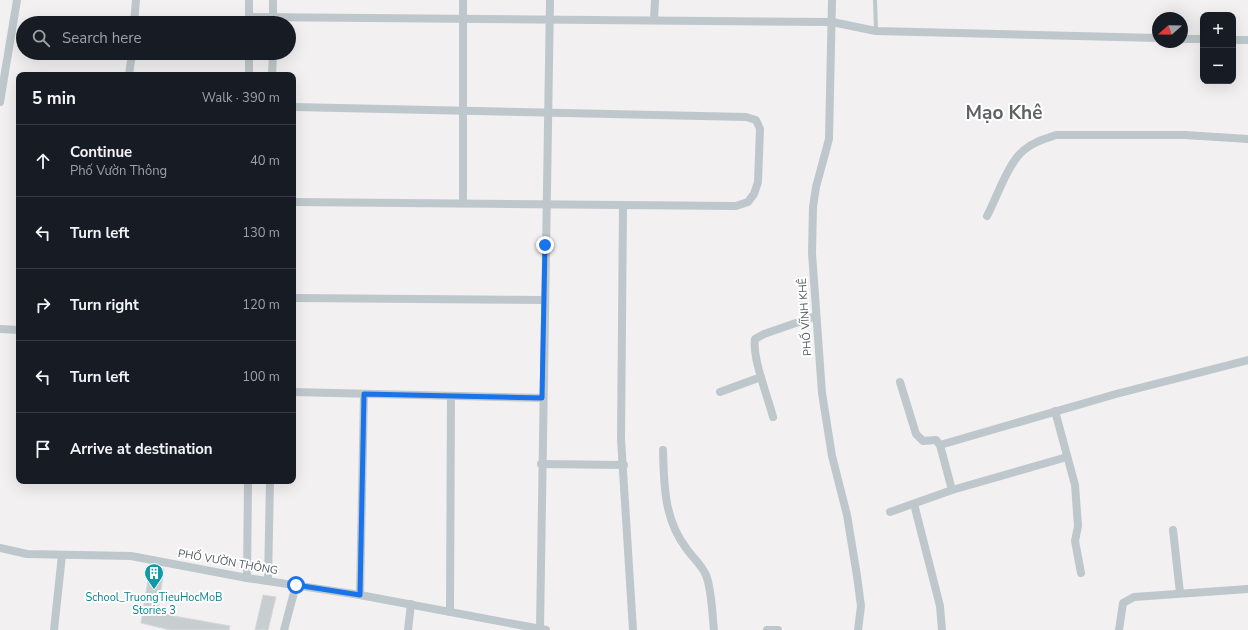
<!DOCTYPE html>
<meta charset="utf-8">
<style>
body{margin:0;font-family:"Nunito Sans",sans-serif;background:#242831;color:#f1f3f6}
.controls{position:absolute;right:12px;top:12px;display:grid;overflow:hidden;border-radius:8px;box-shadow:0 4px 16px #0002}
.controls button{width:36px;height:36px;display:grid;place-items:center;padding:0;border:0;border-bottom:1px solid #363941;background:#171b24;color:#f1f3f6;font:20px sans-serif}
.compass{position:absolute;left:1152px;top:12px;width:36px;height:36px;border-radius:50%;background:#171b24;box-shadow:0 4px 16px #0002;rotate:250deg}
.stop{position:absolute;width:12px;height:12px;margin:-9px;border:3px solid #1a73e8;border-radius:50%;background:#fff}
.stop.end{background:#1a73e8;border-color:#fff;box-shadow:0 1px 4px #0008}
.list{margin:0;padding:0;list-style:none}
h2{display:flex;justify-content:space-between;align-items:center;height:52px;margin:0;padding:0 16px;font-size:17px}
h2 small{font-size:13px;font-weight:400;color:#9ea1a6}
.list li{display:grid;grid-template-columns:26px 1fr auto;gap:12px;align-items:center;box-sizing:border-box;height:72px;padding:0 16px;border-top:1px solid #363941}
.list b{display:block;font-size:15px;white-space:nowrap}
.list p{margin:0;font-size:13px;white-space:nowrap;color:#9ea1a6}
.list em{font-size:13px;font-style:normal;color:#9ea1a6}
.icon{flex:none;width:22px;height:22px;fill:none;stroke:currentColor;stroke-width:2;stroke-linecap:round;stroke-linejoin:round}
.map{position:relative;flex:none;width:1248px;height:630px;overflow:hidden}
.search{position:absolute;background:#171b24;box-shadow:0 4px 16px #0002;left:16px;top:16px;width:280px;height:44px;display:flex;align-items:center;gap:10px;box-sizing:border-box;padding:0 14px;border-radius:22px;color:#9ea1a6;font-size:15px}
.panel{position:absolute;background:#171b24;box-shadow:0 4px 16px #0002;left:16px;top:72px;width:280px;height:412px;border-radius:8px}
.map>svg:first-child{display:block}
</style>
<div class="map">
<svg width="1248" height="630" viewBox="0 0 1248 630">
<rect width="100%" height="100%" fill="#f2f0f1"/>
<g fill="#c8cdcf" stroke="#d5d8db">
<path d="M150,567l14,2 -6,41 16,4v2l56,10 -1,4h-59l-29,-7z"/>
<path d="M263,595l13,2 -8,33h-13z"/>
</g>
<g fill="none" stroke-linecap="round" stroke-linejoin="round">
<path stroke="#bec7cb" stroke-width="4" d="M875,0l1,31"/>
<g stroke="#bec7cb" stroke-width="8">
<path d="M249,0v23"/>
<path d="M832,0l-3,139 -13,48 -3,20 -1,46 10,140 10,63 15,59 10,61 4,30 -3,24"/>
<path d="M249,17l583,5 44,9 282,7"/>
<path d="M654,20l1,-20"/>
<path d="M273,22v-22"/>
<path d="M134,23l2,-23"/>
<path d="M1182,39h21"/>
<path d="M1233,40h15"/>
<path d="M129,75l3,-22"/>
<path d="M249,75v-22"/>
<path d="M272,75l1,-22"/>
<path d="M0,102l17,-102"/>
<path d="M293,107l453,10 10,3 4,9 -2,53 -4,12 -6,8 -12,4 -443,-4"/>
<path d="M463,203v-203"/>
<path d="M623,205l-2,234 12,191"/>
<path d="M987,216c10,-19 21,-53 37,-66 10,-8 20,-11 32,-15h129l63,4"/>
<path d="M293,298l251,2"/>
<path d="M0,329l19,1"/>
<path d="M900,382l16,52 7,7 13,-1 4,5 12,45"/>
<path d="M293,392l249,6"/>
<path d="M720,392l41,-15"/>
<path d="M1055,411l20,74 3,41 -3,15 6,32"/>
<path d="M773,417c-5,-20 -21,-59 -18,-78l9,-5 52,-18"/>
<path d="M940,445l176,-51 132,-34"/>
<path d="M663,450c1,35 1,69 23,98 6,9 15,16 20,27 6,16 6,38 8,55"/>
<path d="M541,464l83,1"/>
<path d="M914,504l26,102 2,24"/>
<path d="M890,512l62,-22 115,-33"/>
<path d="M1173,530l7,63"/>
<path d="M0,548l27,6 104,2 116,22 113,17 186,35"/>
<path d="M247,578l1,-97"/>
<path d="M268,581l2,-100"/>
<path d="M360,595l4,-201"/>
<path d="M450,612l1,-216"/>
<path d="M540,628l10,-628"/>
<path d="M54,630l8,-75"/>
<path d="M284,630l12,-45"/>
<path d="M408,630l3,-26"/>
<path d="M767,630h11"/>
<path d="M1119,630l4,-27 11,-6 114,-8"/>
</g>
</g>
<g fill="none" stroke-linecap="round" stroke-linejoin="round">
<path stroke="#1a73e8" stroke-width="5" d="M296,585l64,10 4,-201 178,4 3,-153"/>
</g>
<defs>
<symbol id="building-pin" viewBox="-11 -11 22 30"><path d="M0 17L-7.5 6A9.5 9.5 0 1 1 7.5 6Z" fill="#0f9aa8" stroke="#fff"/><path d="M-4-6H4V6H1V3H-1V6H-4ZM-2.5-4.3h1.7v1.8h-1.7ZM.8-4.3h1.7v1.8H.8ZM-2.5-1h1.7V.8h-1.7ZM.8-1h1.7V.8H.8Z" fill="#fff"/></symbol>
</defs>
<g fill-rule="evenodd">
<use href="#building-pin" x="143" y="562" width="22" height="30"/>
</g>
<g text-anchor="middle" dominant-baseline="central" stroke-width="4" stroke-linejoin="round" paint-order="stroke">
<g font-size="11" fill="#4a575b" stroke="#fff">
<text transform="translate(805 317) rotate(-94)">PHỐ VĨNH KHÊ</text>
<text transform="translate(228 562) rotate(10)">PHỐ VƯỜN THÔNG</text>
</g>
<g font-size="11" fill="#0d838f" stroke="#fff">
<text x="154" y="597">School_TruongTieuHocMoB<tspan x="154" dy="13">Stories 3</tspan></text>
</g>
<g font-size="19" font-weight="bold" fill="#5d6264" stroke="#fff">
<text x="1004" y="113">Mạo Khê</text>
</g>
</g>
</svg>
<div class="controls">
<button>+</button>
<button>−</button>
</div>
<svg class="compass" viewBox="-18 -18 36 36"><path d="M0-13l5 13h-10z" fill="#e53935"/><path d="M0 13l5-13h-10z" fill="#9ea1a6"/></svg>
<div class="stop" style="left:296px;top:585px"></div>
<div class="stop end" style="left:545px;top:245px"></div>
<div class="search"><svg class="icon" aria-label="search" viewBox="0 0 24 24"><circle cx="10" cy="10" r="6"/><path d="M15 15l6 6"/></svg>Search here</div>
<section class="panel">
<h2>5 min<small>Walk · 390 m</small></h2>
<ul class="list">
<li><svg class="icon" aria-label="ahead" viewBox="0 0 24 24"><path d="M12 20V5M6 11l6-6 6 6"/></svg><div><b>Continue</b><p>Phố Vườn Thông</p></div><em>40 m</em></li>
<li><svg class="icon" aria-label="left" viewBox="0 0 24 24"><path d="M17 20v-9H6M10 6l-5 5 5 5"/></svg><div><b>Turn left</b></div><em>130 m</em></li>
<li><svg class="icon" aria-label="right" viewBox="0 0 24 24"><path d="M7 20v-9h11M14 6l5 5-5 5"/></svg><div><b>Turn right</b></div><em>120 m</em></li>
<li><svg class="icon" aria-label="left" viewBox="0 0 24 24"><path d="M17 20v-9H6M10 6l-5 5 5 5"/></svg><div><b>Turn left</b></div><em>100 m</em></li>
<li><svg class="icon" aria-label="arrive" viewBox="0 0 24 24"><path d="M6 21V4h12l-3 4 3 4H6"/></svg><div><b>Arrive at destination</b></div></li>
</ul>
</section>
</div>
